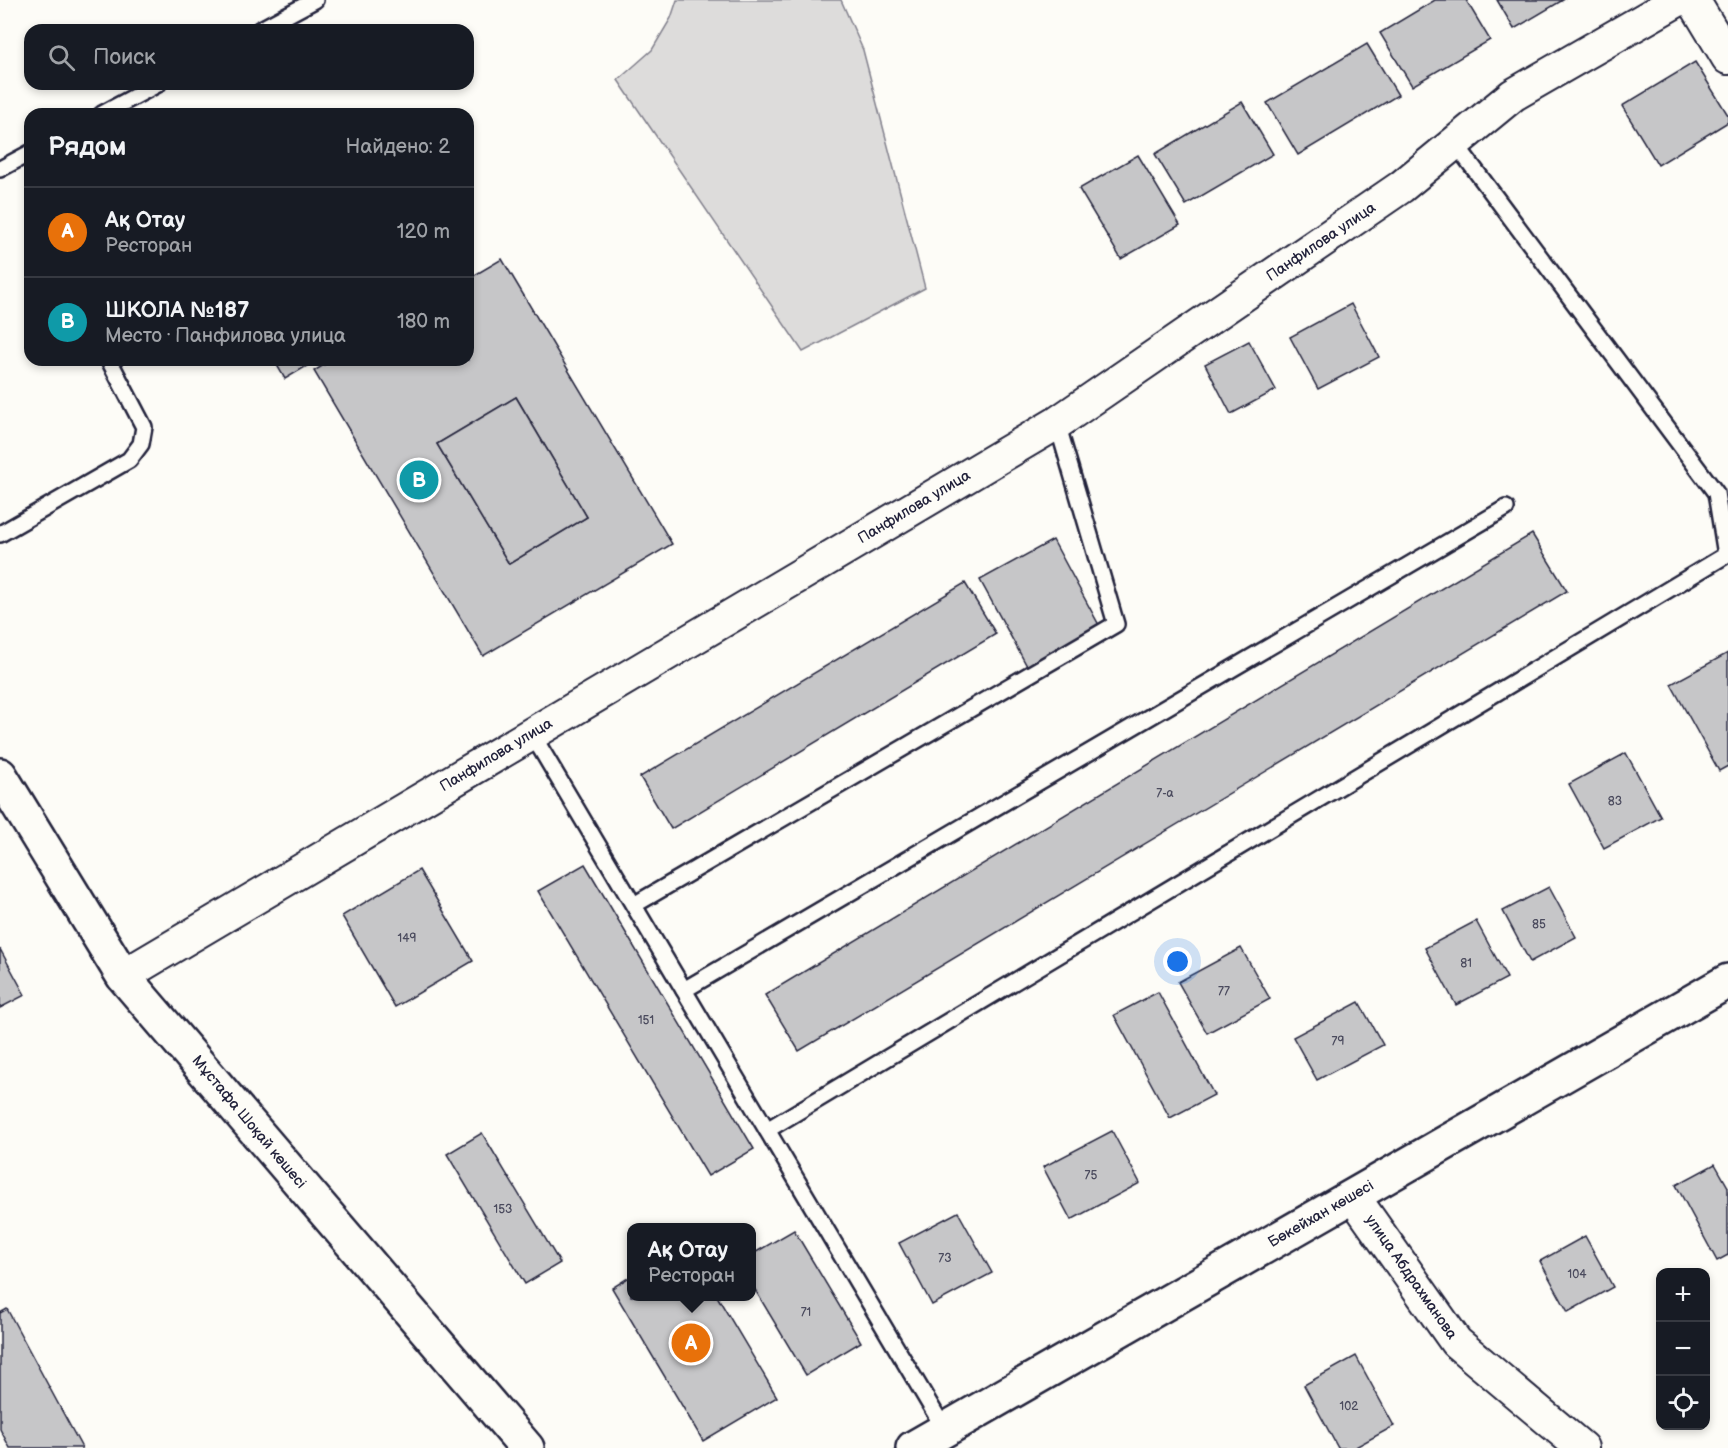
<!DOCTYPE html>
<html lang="ru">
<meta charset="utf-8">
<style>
body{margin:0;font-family:"Balsamiq Sans",sans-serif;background:#242831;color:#f1f3f6}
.controls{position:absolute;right:18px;bottom:18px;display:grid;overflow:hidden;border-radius:12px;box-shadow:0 3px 9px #0003}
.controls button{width:54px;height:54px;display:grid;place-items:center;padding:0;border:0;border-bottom:2px solid #363941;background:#171b24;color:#f1f3f6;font:30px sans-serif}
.you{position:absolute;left:1178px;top:962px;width:21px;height:21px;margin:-15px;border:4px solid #fff;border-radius:50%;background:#1a73e8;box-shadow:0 0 0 9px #1a73e833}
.badge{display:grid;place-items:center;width:39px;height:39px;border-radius:50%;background:#1f6fb2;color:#fff;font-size:20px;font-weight:700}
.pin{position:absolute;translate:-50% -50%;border:3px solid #fff;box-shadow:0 2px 6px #0006}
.popup{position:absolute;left:627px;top:1223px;width:129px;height:78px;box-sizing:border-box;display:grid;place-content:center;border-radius:12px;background:#171b24;filter:drop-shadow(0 2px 4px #0005);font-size:20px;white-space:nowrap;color:#9ea1a6}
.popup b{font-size:22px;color:#f1f3f6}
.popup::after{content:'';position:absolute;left:50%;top:100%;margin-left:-12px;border:12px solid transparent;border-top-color:#171b24}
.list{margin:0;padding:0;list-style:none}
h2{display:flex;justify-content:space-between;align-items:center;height:78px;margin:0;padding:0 24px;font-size:26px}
h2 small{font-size:20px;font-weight:400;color:#9ea1a6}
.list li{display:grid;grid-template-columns:39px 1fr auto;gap:18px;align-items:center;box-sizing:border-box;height:90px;padding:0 24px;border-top:2px solid #363941}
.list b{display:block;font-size:22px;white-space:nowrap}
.list p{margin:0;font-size:20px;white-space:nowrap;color:#9ea1a6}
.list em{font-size:20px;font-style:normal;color:#9ea1a6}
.icon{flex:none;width:33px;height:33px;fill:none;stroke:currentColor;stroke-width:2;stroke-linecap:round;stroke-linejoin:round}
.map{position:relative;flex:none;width:1728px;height:1448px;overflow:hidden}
.search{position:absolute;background:#171b24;box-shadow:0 3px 9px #0003;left:24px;top:24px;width:450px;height:66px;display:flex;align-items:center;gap:15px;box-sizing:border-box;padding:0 21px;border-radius:18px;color:#9ea1a6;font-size:22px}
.panel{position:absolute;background:#171b24;box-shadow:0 3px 9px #0003;left:24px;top:108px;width:450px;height:258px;border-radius:18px}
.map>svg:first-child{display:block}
</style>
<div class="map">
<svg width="1728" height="1448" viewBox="0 0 1728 1448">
<rect width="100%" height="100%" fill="#fdfcf7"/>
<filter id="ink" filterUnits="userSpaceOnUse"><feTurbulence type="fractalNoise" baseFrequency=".0167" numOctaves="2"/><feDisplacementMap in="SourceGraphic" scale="12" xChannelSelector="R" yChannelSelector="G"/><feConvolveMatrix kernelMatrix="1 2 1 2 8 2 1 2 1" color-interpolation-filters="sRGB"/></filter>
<g filter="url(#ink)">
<path fill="#dddcdb" stroke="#807f8b" stroke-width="1.5" d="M677,0h164l22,50 62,238 -122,64 -185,-272 34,-30 19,-32z"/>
<g fill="#c6c6c8" stroke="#22223b" stroke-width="1.5" fill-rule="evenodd">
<path d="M1435,0h31l24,40 -78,46 -32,-53z"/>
<path d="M1497,0h66l-49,29z"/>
<path d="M1367,44l31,51 -100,60 -31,-52z"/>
<path d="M1695,62l33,53v7l-70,43 -36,-59z"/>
<path d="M1242,102l31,52 -87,51 -31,-51z"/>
<path d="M1138,155l42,70 -59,34 -42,-70z"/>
<path d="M502,259l170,285 -189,112 -169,-285 18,-11h136v-81zM516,397l71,120 -78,47 -72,-120z"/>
<path d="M1351,304l28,53 -61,32 -28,-52z"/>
<path d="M1249,341l27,49 -45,24 -26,-50z"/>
<path d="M274,360h43l-32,19z"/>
<path d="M516,397l71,120 -78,47 -72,-120z"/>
<path d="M1532,534l35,57 -768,460 -34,-56z"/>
<path d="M1053,540l47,87 -73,39 -47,-86z"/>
<path d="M965,583l31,51 -325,195 -31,-52z"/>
<path d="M1728,653v113l-9,5 -48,-87z"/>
<path d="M1626,753l35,64 -57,31 -35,-64z"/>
<path d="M585,864l169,285 -46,27 -170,-285z"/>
<path d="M419,870l54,91 -78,46 -53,-91z"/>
<path d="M1549,887l27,50 -46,25 -27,-51z"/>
<path d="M1476,921l31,57 -51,27 -31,-57z"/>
<path d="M1241,948l29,51 -63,34 -29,-51z"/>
<path d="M0,949l25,46 -25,13z"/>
<path d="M1158,992l56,103 -44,23 -56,-103z"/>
<path d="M1359,1002l24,43 -66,35 -24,-43z"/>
<path d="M1112,1131l28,52 -69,37 -28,-53z"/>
<path d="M482,1133l78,130 -35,21 -78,-130z"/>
<path d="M1715,1164l13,23v68l-11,6 -41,-76z"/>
<path d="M958,1212l34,61 -60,32 -33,-62z"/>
<path d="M794,1230l67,112 -55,33 -55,-92v-28z"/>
<path d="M1585,1236l28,51 -45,25 -28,-51z"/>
<path d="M631,1276v20h86l60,101 -74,44 -91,-153z"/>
<path d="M7,1309l75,139h-72l-10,-19v-116z"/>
<path d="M1356,1356l38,70 -40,22h-16l-34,-63z"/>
</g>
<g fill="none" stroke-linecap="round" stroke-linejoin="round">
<defs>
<g id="service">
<path d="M259,30l56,-30"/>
<path d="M102,114l56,-30"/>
<path d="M0,169l30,-16"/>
<path d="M0,534l129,-74 12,-16 3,-17 -35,-67"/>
<path d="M532,734l413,696"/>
<path d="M634,905l482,-281 -59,-201"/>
<path d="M684,990l822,-482"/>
<path d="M767,1130l959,-575 -10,-62 -261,-350"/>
</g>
<g id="minor">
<path d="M1693,0l35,58"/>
<path d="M123,976l934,-553 344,-236 112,-92 165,-95"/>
<path d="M1353,1196l103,146 126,106"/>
</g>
<g id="tertiary">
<path d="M0,775l123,201 404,472"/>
<path d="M913,1448l815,-467"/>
</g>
</defs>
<use href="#service" stroke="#22223b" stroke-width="20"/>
<use href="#minor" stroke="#22223b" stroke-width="36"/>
<use href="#tertiary" stroke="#22223b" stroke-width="38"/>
<use href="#service" stroke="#fdfcf7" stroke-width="15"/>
<use href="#minor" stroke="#fdfcf7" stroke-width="32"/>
<use href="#tertiary" stroke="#fdfcf7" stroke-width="33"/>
</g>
</g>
<g text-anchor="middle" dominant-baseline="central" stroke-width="4.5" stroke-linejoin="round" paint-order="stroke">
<g font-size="12" fill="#4b4b5e">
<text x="1165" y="793">7-а</text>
<text x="1615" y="801">83</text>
<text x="1539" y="924">85</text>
<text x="407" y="938">149</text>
<text x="1466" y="963">81</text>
<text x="1224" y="991">77</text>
<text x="646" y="1020">151</text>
<text x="1338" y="1041">79</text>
<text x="1091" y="1175">75</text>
<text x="503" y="1209">153</text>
<text x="945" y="1258">73</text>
<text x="1577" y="1274">104</text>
<text x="806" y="1312">71</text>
<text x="1349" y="1406">102</text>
</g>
<g font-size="15" fill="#22223b" stroke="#fdfcf7">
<text transform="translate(1321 242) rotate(-34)">Панфилова улица</text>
<text transform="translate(914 507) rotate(-31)">Панфилова улица</text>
<text transform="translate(496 755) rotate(-31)">Панфилова улица</text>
<text transform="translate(249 1122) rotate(50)">Мұстафа Шоқай көшесі</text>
<text transform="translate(1321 1214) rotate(-30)">Бөкейхан көшесі</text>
<text transform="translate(1411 1277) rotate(55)">улица Абдрахманова</text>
</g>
</g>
</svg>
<div class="controls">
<button>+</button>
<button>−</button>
<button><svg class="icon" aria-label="locate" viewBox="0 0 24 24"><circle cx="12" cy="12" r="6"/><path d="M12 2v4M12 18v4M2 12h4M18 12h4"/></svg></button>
</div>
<div class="you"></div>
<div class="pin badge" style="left:691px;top:1343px;background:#e8710a">A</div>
<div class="popup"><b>Ақ Отау</b>Ресторан</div>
<div class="pin badge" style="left:419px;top:480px;background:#0f9aa8">B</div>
<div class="search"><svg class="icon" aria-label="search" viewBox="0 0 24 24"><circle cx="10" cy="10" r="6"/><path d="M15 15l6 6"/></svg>Поиск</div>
<section class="panel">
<h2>Рядом<small>Найдено: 2</small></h2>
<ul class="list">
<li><span class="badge" style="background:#e8710a">A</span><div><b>Ақ Отау</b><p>Ресторан</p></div><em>120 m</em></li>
<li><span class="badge" style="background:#0f9aa8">B</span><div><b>ШКОЛА №187</b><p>Место · Панфилова улица</p></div><em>180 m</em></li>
</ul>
</section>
</div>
